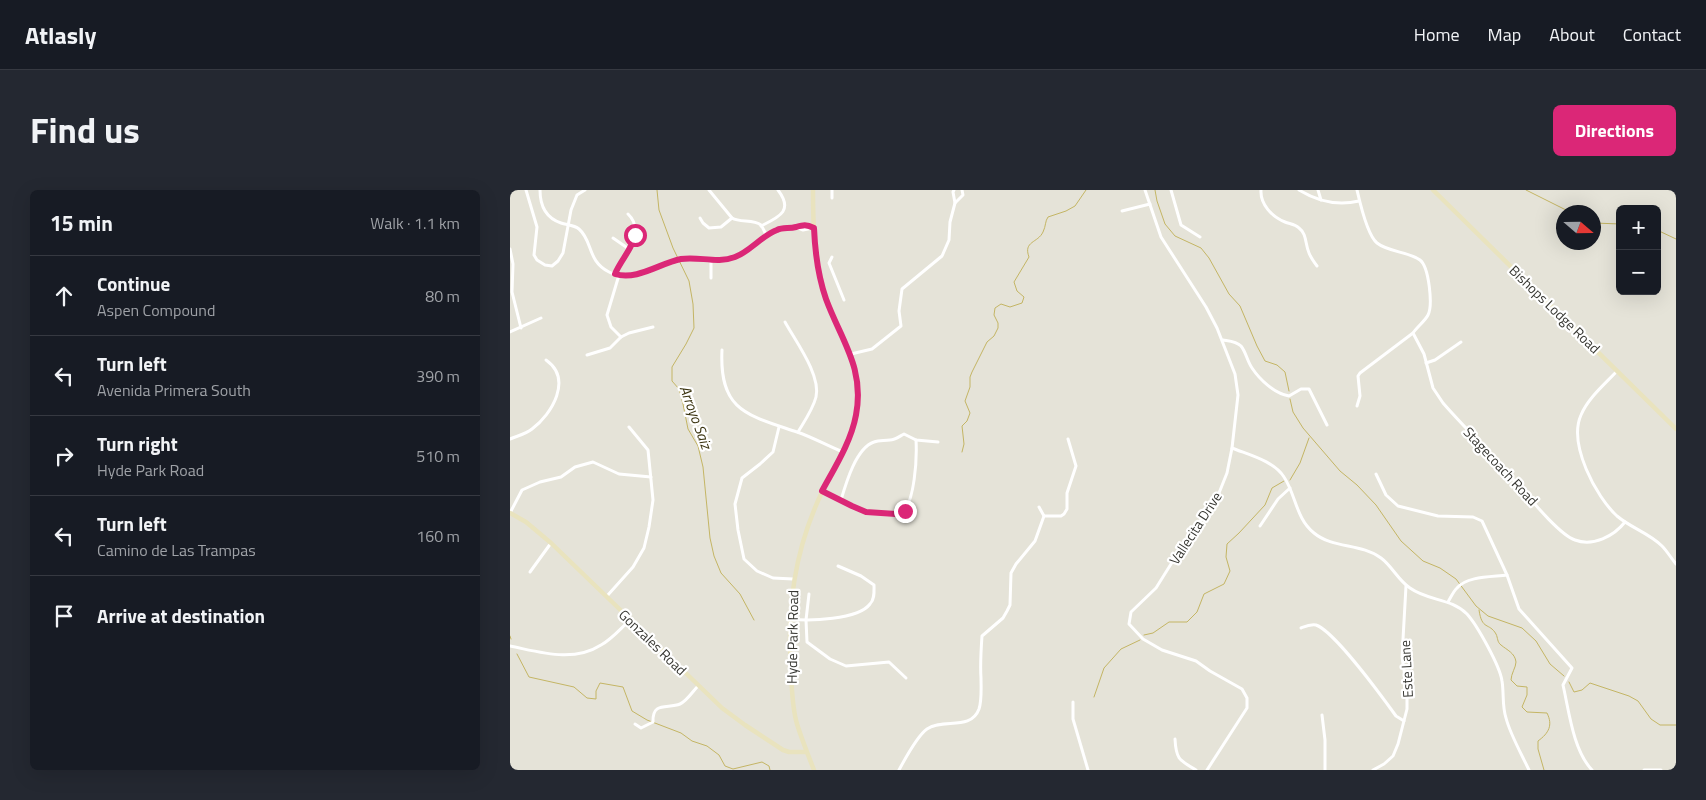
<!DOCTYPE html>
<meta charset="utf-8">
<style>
body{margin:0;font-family:"Titillium Web",sans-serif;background:#242831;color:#f1f3f6}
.controls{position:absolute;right:15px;top:15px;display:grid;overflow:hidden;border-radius:8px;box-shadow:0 5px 20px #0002}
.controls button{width:45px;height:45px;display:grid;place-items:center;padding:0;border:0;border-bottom:1px solid #363941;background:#171b24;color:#f1f3f6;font:25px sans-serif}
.compass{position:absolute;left:1046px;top:15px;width:45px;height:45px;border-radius:50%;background:#171b24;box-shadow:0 5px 20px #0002;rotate:110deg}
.stop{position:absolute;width:15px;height:15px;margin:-11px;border:4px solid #db2777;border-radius:50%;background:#fff}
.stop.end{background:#db2777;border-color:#fff;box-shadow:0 1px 5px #0008}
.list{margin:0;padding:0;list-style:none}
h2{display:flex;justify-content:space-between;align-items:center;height:65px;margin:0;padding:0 20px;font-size:21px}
h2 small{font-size:16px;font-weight:400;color:#9ea1a6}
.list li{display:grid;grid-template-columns:32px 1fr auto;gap:15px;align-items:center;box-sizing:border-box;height:80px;padding:0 20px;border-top:1px solid #363941}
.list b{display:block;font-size:19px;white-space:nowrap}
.list p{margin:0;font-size:16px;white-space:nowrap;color:#9ea1a6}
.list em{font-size:16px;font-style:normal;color:#9ea1a6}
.icon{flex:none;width:28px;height:28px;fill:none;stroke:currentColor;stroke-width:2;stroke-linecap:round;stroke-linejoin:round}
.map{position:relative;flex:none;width:1166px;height:580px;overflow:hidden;border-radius:8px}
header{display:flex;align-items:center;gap:30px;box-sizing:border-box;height:70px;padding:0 25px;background:#171b24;border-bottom:1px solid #363941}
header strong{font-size:24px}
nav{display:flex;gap:28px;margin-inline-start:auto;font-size:18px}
.intro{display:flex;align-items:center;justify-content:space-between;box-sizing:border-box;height:120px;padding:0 30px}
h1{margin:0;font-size:35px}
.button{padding:12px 22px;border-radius:8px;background:#db2777;color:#fff;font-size:18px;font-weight:700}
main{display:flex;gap:30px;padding:0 30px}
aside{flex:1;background:#171b24;border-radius:8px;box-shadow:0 5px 20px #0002}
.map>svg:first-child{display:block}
</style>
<header>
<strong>Atlasly</strong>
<nav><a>Home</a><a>Map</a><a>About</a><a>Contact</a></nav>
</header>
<div class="intro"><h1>Find us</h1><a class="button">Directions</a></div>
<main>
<aside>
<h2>15 min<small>Walk · 1.1 km</small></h2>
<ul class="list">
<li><svg class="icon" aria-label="ahead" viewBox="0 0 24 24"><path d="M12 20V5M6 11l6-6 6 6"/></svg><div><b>Continue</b><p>Aspen Compound</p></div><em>80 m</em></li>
<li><svg class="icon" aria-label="left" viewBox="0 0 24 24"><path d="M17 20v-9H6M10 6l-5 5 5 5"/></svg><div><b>Turn left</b><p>Avenida Primera South</p></div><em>390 m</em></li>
<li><svg class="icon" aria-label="right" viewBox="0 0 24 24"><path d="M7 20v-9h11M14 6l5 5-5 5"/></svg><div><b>Turn right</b><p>Hyde Park Road</p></div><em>510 m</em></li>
<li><svg class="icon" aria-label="left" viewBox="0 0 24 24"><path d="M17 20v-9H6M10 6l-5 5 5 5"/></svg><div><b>Turn left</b><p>Camino de Las Trampas</p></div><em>160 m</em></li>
<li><svg class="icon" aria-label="arrive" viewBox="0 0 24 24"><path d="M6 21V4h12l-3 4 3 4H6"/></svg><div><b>Arrive at destination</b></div></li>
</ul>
</aside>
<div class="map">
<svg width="1166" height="580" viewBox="0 0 1166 580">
<rect width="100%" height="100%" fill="#e5e3d8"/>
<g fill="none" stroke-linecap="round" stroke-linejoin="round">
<g stroke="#c4b564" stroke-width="1">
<path d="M147,0l2,20 14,38 16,33 4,23 1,24 -8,16 -14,23v14l7,8 4,15 5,25 10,17 5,21 7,71 4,18 7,17 19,21 14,26"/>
<path d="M645,0l2,11 8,23 10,12 26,12 8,10 20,36 11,12 17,40 8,15 12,4 8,7 4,19"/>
<path d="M1016,0l44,22"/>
<path d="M1084,33l26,1"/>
<path d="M1147,40l19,9"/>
<path d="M780,209l3,13 10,16 37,43 17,14 19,20 25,36 22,20 17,7 16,11 20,27 12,10 34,12 14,13 14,23 14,12"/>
<path d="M452,262l2,-8 -2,-18 5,-5 3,-8 -5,-12 5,-14v-10l2,-5 15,-30 7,-6 4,-8v-5l-4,-8 1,-7 6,-4 9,3 12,-4 2,-6 -7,-6 -3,-9 15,-25c-6,-16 9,-14 14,-25 3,-6 2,-11 5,-15l18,-6 9,-5 11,-16"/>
<path d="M780,290l10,-17 9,-25"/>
<path d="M969,420c3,21 10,12 17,24 2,4 1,8 5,11 6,5 14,8 15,17 0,5 -5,12 -5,18l6,6 10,1v8l-5,12 5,5 20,1c6,12 2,20 -9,28v8l6,21"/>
<path d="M634,445l9,-2 16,-11h18l10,-10 7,-18 20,-10 6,-13 -4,-14 1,-13 12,-11 26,-28 7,-17 12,-7"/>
<path d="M0,446l1,3"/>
<path d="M7,464l12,23 45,10 13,11 9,1v-8l4,-8 23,4 9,24 15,9 34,13 11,8 15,5 12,9 6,11 8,3 29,-7 7,4 1,4"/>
<path d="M1059,492l5,10 8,-2 8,-7 39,13 9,5 13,18 9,6h16"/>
<path d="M584,507l10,-29 17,-19 19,-9"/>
</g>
<g stroke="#fff" stroke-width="3">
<path d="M16,0l11,37 -3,28 3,5 8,5 7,1 6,-5 5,-8 8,-43 6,-15 8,-5"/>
<path d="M30,0c0,15 6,28 21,33 6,2 13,2 18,6 14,12 8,32 30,43 24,12 49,-9 73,-13 17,-3 33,4 50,-1 17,-5 28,-21 45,-28 6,-3 13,-1 19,-3 7,-2 10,-3 18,1"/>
<path d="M199,0l23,28c8,5 21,1 29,7 2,3 4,8 6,11"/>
<path d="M322,0v8"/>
<path d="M444,0l-1,2 2,11"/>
<path d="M635,0l16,47 45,70 11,21 18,46 3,21 -6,53 -5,25 -12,30 -24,29 -35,56 -25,24 -2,12 14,15 19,11 34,11 14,10 32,18 5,9v10l-40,62"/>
<path d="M661,0l10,35 19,12"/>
<path d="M751,0c-1,14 11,27 24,32 5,2 10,2 14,6 8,6 6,16 10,25 2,5 5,9 8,13"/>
<path d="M789,0c18,11 39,16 60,11"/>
<path d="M808,0l3,10"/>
<path d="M847,0c3,13 10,45 20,53 11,9 33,9 43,17 9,7 13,45 8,55 -3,6 -11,12 -15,18l11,21 9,34 10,15c20,23 42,44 62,67 15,16 52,64 70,70 18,7 39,-4 50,-18"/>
<path d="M612,21l28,-7"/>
<path d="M190,28l3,5 6,5 12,-1 11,-9"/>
<path d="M251,36c18,-9 33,-15 17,-36"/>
<path d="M286,37l7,3 10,-2"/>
<path d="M103,48l16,11"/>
<path d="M0,59l3,15 -1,28 9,36"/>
<path d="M322,67l-3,6 15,37"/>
<path d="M105,84c7,-18 32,-42 13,-60"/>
<path d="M109,85l-12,40 4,12 10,10"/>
<path d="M201,88v-17"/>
<path d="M275,132c11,20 36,53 31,75 -3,12 -12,25 -18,35"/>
<path d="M0,142l31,-14"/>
<path d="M713,150c6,1 13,1 18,6 5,6 6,15 11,22 8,12 22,25 37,28l12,-7h8l18,36"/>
<path d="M212,160c-3,61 25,65 75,82 15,5 31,14 46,20"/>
<path d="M341,164l21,-5 29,-23 -2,-15 3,-22 40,-33 7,-16 1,-18 5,-19 8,-8 -1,-5"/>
<path d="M77,165l23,-7 11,-11 8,-4 24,-6"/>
<path d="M916,173l9,-3 26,-18"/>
<path d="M1107,181c-12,13 -29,27 -36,44 -13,29 15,82 36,101 14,12 32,17 45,30 5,5 9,12 14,18"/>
<path d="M847,216l3,-10 -2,-20 2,-3 53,-40"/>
<path d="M269,237l-6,25 -13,12 -18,14 -7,26 3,26 6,29 13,12 16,7 20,1"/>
<path d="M0,249c7,-3 16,-5 22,-10 20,-15 41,-50 14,-69"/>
<path d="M722,258c17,7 42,13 52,29 12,18 12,42 30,56 19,16 47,10 67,25 11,8 17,22 29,30 18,13 41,10 57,26 10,11 33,52 35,67 2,12 0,25 4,37 4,16 16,37 23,52"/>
<path d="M866,284l10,21 12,11 40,10 35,1 9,4 25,54 12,34 53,59 -9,17c6,26 10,65 29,85"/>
<path d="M312,301l41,20 38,3c14,-10 16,-57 15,-74"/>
<path d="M331,310c5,-17 15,-52 33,-58 5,-2 10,-1 16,-2 5,0 10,-4 14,-6l12,6 22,2"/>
<path d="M529,317l5,9"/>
<path d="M0,323l12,-23 18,-8 21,-5 14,-10 18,-5 26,12 32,3"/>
<path d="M750,336l18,-27 12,-11"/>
<path d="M20,382l21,-29"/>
<path d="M299,404l-3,26 1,22 23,17 16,7 43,-4 17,16"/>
<path d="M97,406l26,-29 11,-19 5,-21 4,-27 -5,-50 -19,-23"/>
<path d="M938,412c3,-5 5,-10 9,-14 10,-12 35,-11 50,-13"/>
<path d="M280,429c19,2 68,1 80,-15 5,-5 4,-13 4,-19l-13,-9 -23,-10"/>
<path d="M791,438c5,-2 9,-4 15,-3 18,6 67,73 80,91l8,5"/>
<path d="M0,456c30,6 63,17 91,-1 11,-6 20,-17 29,-25"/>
<path d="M563,512v17l15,51"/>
<path d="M812,525l3,25v30"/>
<path d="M125,534l6,4 12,-6c-1,-21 15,-13 27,-18 7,-3 13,-13 18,-18"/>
<path d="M665,549c1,20 4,21 21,31"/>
<path d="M389,580c6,-11 18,-34 28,-41 16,-11 44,2 52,-20 3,-9 2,-21 2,-31 -1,-14 0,-28 1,-42l21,-18 4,-7 3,-6 1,-32 5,-9 19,-23 9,-25h17l3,-2 3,-5v-16l9,-27 -8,-27"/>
<path d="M863,580l11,-6 9,-8 5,-12 9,-35v-19l-5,-33 4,-71"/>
<path d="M1134,580h17"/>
</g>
<g stroke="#e9e3be" stroke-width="4.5">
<path d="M303,0c0,35 1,71 12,104 12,37 33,64 33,104 -1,36 -22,63 -36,94 -28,59 -35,115 -31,180 1,17 1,35 6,52 5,16 11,31 17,46"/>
<path d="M923,0l243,239"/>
<path d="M0,323l16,9 25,21 171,165 23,17 38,25 6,2h17"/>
</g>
</g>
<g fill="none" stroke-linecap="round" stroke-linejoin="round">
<path stroke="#db2777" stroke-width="6" d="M125,45c-2,13 -15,26 -20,39 22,7 45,-11 66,-15 18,-3 36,5 54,-2 16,-6 26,-21 42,-27 6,-3 12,-1 19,-3 7,-2 10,-3 18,1 1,24 4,48 12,71 15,41 39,69 30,116 -5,27 -21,52 -34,76l30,15 14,6 30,2 9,-3"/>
</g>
<g text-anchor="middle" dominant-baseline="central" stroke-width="4.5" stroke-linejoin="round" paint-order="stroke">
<g font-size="14" fill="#363631" stroke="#fff">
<text transform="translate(1045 119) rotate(44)">Bishops Lodge Road</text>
<text transform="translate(991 276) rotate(47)">Stagecoach Road</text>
<text transform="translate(685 338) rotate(-57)">Vallecita Drive</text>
<text transform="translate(282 447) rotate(-89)">Hyde Park Road</text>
<text transform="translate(143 452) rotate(44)">Gonzales Road</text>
<text transform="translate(896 479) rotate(-93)">Este Lane</text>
</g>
<g font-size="15" font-style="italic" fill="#3a330f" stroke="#fff">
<text transform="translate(186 227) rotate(70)">Arroyo Saiz</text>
</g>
</g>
</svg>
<div class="controls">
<button>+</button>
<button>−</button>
</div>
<svg class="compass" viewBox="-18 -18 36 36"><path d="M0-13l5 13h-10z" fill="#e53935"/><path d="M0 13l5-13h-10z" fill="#9ea1a6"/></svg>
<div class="stop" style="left:125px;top:45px"></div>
<div class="stop end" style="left:395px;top:321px"></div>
</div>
</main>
